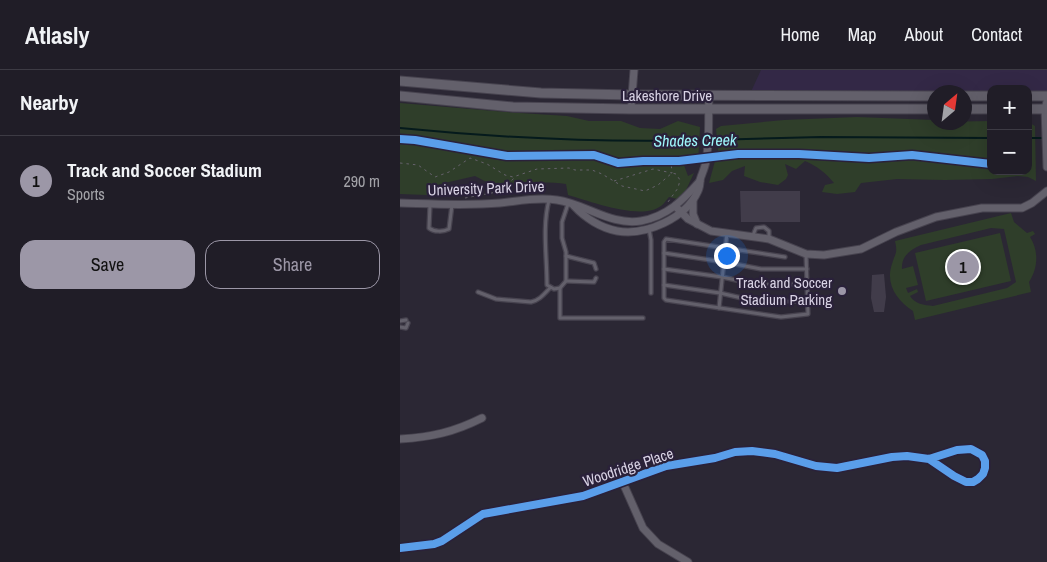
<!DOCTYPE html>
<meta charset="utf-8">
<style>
body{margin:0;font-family:"Archivo Narrow",sans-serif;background:#28262f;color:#f1f3f6}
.controls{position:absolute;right:15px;top:15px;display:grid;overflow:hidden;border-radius:10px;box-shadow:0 5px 20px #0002}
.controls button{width:45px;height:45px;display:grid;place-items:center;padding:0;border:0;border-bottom:1px solid #3d3b44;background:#201d27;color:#f1f3f6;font:25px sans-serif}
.compass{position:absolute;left:527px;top:15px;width:45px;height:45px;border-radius:50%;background:#201d27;box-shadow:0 5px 20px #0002;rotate:29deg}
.you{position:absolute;left:326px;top:185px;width:18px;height:18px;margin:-12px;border:4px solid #fff;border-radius:50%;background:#1a73e8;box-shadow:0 0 0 8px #1a73e833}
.badge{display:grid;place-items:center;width:32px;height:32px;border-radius:50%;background:#9c97a7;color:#111;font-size:16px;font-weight:700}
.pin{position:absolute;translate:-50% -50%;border:2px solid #fff;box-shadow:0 1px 5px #0006}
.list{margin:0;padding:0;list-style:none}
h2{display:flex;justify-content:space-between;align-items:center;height:65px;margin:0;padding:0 20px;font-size:21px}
h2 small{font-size:16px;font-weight:400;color:#a2a2a7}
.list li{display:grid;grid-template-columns:32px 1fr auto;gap:15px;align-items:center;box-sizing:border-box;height:90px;padding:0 20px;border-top:1px solid #3d3b44}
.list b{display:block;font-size:19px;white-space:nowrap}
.list p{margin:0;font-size:16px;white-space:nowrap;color:#a2a2a7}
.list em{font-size:16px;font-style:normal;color:#a2a2a7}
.actions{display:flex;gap:10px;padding:15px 20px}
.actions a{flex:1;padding:11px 0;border:1px solid #9c97a7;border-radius:15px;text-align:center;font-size:18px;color:#9c97a7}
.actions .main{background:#9c97a7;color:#111}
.map{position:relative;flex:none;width:647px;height:492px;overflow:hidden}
header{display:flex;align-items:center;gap:30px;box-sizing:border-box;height:70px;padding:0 25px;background:#201d27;border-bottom:1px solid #3d3b44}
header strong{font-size:24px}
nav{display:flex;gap:28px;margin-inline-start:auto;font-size:18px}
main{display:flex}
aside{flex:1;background:#201d27}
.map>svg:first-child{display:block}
</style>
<header>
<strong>Atlasly</strong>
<nav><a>Home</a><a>Map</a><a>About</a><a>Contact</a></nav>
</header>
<main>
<aside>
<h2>Nearby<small></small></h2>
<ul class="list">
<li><span class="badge">1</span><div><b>Track and Soccer Stadium</b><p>Sports</p></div><em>290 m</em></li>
</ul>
<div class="actions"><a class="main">Save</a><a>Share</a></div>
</aside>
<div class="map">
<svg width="647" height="492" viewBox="0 0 647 492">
<rect width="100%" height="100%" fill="#2b2734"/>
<path fill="#332846" d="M361,0h286v26h-19v-7h-37v7l-27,-4 -215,4z"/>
<g fill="#2f3e2a" fill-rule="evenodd">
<path d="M0,33l106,9 61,4 22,5h32l19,7 20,1 18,-8 22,6 -2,36 -14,2 4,11 6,-3 -8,17 -9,9 -8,-2c-3,3 -5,7 -8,9 -20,15 -71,-5 -93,-11l-2,-11c-24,-3 -45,-1 -68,4l-23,-12 -39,9 -9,10 -27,-1z"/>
<path d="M457,47l77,3v2l57,-1v50h37v-49l7,4 1,55 -8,-4 -10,-1 -26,3 -47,1 -48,-1 -36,4 -6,9 -18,2 -15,-2 3,-7 9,-2c-8,-10 -17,-17 -29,-22l-9,8 -11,-5 3,11 -2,4 -8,6 -18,-3 -16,-6 1,-10 -13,5 -9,9 -14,3 9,-33 -2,-21 5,-3 63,-6z"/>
<path d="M611,143l3,9 13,11 6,-2 2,3 -5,3c9,14 8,31 -1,45l2,10 -116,28 -2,-9c-16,-10 -28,-27 -21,-47 3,-11 6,-10 3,-23zM591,158l13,1 12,53 -9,6 -74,18c-9,-1 -18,-2 -23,-10l8,-4 -1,-3 -9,4 -2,-5 12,-3 -5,-19 -11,3c-1,-13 8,-19 19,-24z"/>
<path d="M600,163l11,48 -85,20 -11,-48z"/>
</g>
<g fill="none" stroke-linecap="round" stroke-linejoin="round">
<g stroke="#051a1c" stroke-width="2">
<path d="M0,58c101,10 204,15 306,12"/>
<path d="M628,68h17"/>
<path d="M311,70l110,-3 170,1"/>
</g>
</g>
<g fill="#413c4a">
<path d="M340,121h60v31h-59z"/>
<path d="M484,204l2,23 -2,15h-10l-3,-14 1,-23z"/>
</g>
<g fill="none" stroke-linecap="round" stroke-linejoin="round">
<defs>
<g id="service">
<path d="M149,130c-7,28 -2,56 -2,85l7,4 6,-1 6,-7v-29l-4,-14v-16l6,-18"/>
<path d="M30,135l-1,23c5,4 14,4 20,1l3,-24"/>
<path d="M249,159l2,11v53"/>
<path d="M353,165l3,-7 8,-1 5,4v8"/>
<path d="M264,183l60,9 37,7h46"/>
<path d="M166,186l28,7 2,6"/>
<path d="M385,187l-119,-18 -2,3v56l2,2 115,17 27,-3 -2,-60"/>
<path d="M264,199l58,8 37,8 49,-1"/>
<path d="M166,211l28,1 2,-4"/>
<path d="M264,215l56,8 39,9 49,-1"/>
<path d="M160,218v30h83"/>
<path d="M78,222l18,7 35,3c9,-2 13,-8 19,-14"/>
<path d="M319,238l8,-75"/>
<path d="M0,251l6,-1"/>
<path d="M0,257l6,1 2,-5"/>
</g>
<g id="minor">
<path d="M647,31l-2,8 2,58"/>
<path d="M231,39l3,-39"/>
<path d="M293,131v13l4,10"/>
<path d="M0,133c33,1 66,3 100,0 19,-2 38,-6 57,-3 29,4 54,26 84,21 27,-5 42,-21 59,-40"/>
<path d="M174,136c11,12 27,22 43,25 29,5 69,-13 81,-40 2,-4 2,-7 2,-11 2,-7 5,-12 6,-19 4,-21 2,-44 3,-65"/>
<path d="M275,136l13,13 23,12 58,8 37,15 18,1 37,-6 35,-17 40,-15 46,-9h40l10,-5 15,-12"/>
<path d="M0,369c32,-2 54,-7 82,-21"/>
<path d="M223,413l20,45 15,16 30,18"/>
<path d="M0,478l34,-4 8,-3 41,-27 100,-18 83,-30 49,-8 20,-6 17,-1 23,3 41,12 21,2 55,-11 15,-1 22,3 28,-9 14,-1 11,6 3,6v7l-2,6 -5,5 -5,3h-7l-12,-6 -25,-17"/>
</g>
<g id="secondary">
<path d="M0,11l141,12 90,2 303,1"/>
<path d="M0,26l113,11 118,2h303"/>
<path d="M564,26h27"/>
<path d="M628,26h19"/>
<path d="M564,39h27"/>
<path d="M628,39h19"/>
</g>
</defs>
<use href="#service" stroke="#47434f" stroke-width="5.5"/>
<use href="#minor" stroke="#47434f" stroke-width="9"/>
<use href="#secondary" stroke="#47434f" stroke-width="11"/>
<g stroke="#66626c" stroke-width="1" stroke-dasharray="2.5 4" stroke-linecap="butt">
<path d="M0,93l18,2 17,12 14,-5 21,-14 17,6 18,11 8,2 24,-8 32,-1 6,2h17l10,4 20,12 23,5 13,-6 14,-12 4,1 4,6 -2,8 -10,14"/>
<path d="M214,111l39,-12 19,4 -1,-12"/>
<path d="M65,128l37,-7 12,-13"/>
</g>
<use href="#service" stroke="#63606b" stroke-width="3"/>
<use href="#minor" stroke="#63606b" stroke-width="7"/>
<use href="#secondary" stroke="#63606b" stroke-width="9"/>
<defs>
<g id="cycleway">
<path d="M0,69l15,1 92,16 87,-1 24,8 25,-2h36l59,-7h61l70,4 43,-3 79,9"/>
<path d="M0,478l34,-4 8,-3 41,-27 100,-18 83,-30 49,-8 20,-6 17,-1 23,3 41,12 21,2 55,-11 15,-1 22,3 28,-9 14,-1 11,6 3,6v7l-2,6 -5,5 -5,3h-7l-12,-6 -25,-17"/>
</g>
</defs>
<use href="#cycleway" stroke="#2a213a" stroke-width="11"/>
<use href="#cycleway" stroke="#5a9eea" stroke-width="8"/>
</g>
<circle fill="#9c97a7" stroke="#2a213a" stroke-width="2" cx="442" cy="221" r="5"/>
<g text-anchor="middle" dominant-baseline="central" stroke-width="4.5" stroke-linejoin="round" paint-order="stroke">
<g font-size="15" fill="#d9d3e5" stroke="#2a213a">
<text x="267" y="25">Lakeshore Drive</text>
<text transform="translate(86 118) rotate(-2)">University Park Drive</text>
<text transform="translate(228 397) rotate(-18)">Woodridge Place</text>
</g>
<g font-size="15" fill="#d9d3e5" stroke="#2a213a" text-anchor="end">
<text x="432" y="212">Track and Soccer<tspan x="432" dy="17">Stadium Parking</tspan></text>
</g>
<g font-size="16" font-style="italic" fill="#9df6fa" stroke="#2a213a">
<text transform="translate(295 70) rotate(-1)">Shades Creek</text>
</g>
</g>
</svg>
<div class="controls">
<button>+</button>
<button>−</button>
</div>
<svg class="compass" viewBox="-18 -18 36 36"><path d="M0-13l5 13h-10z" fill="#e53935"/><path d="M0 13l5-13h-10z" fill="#a2a2a7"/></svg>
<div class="you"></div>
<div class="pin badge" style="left:563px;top:197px">1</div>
</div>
</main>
